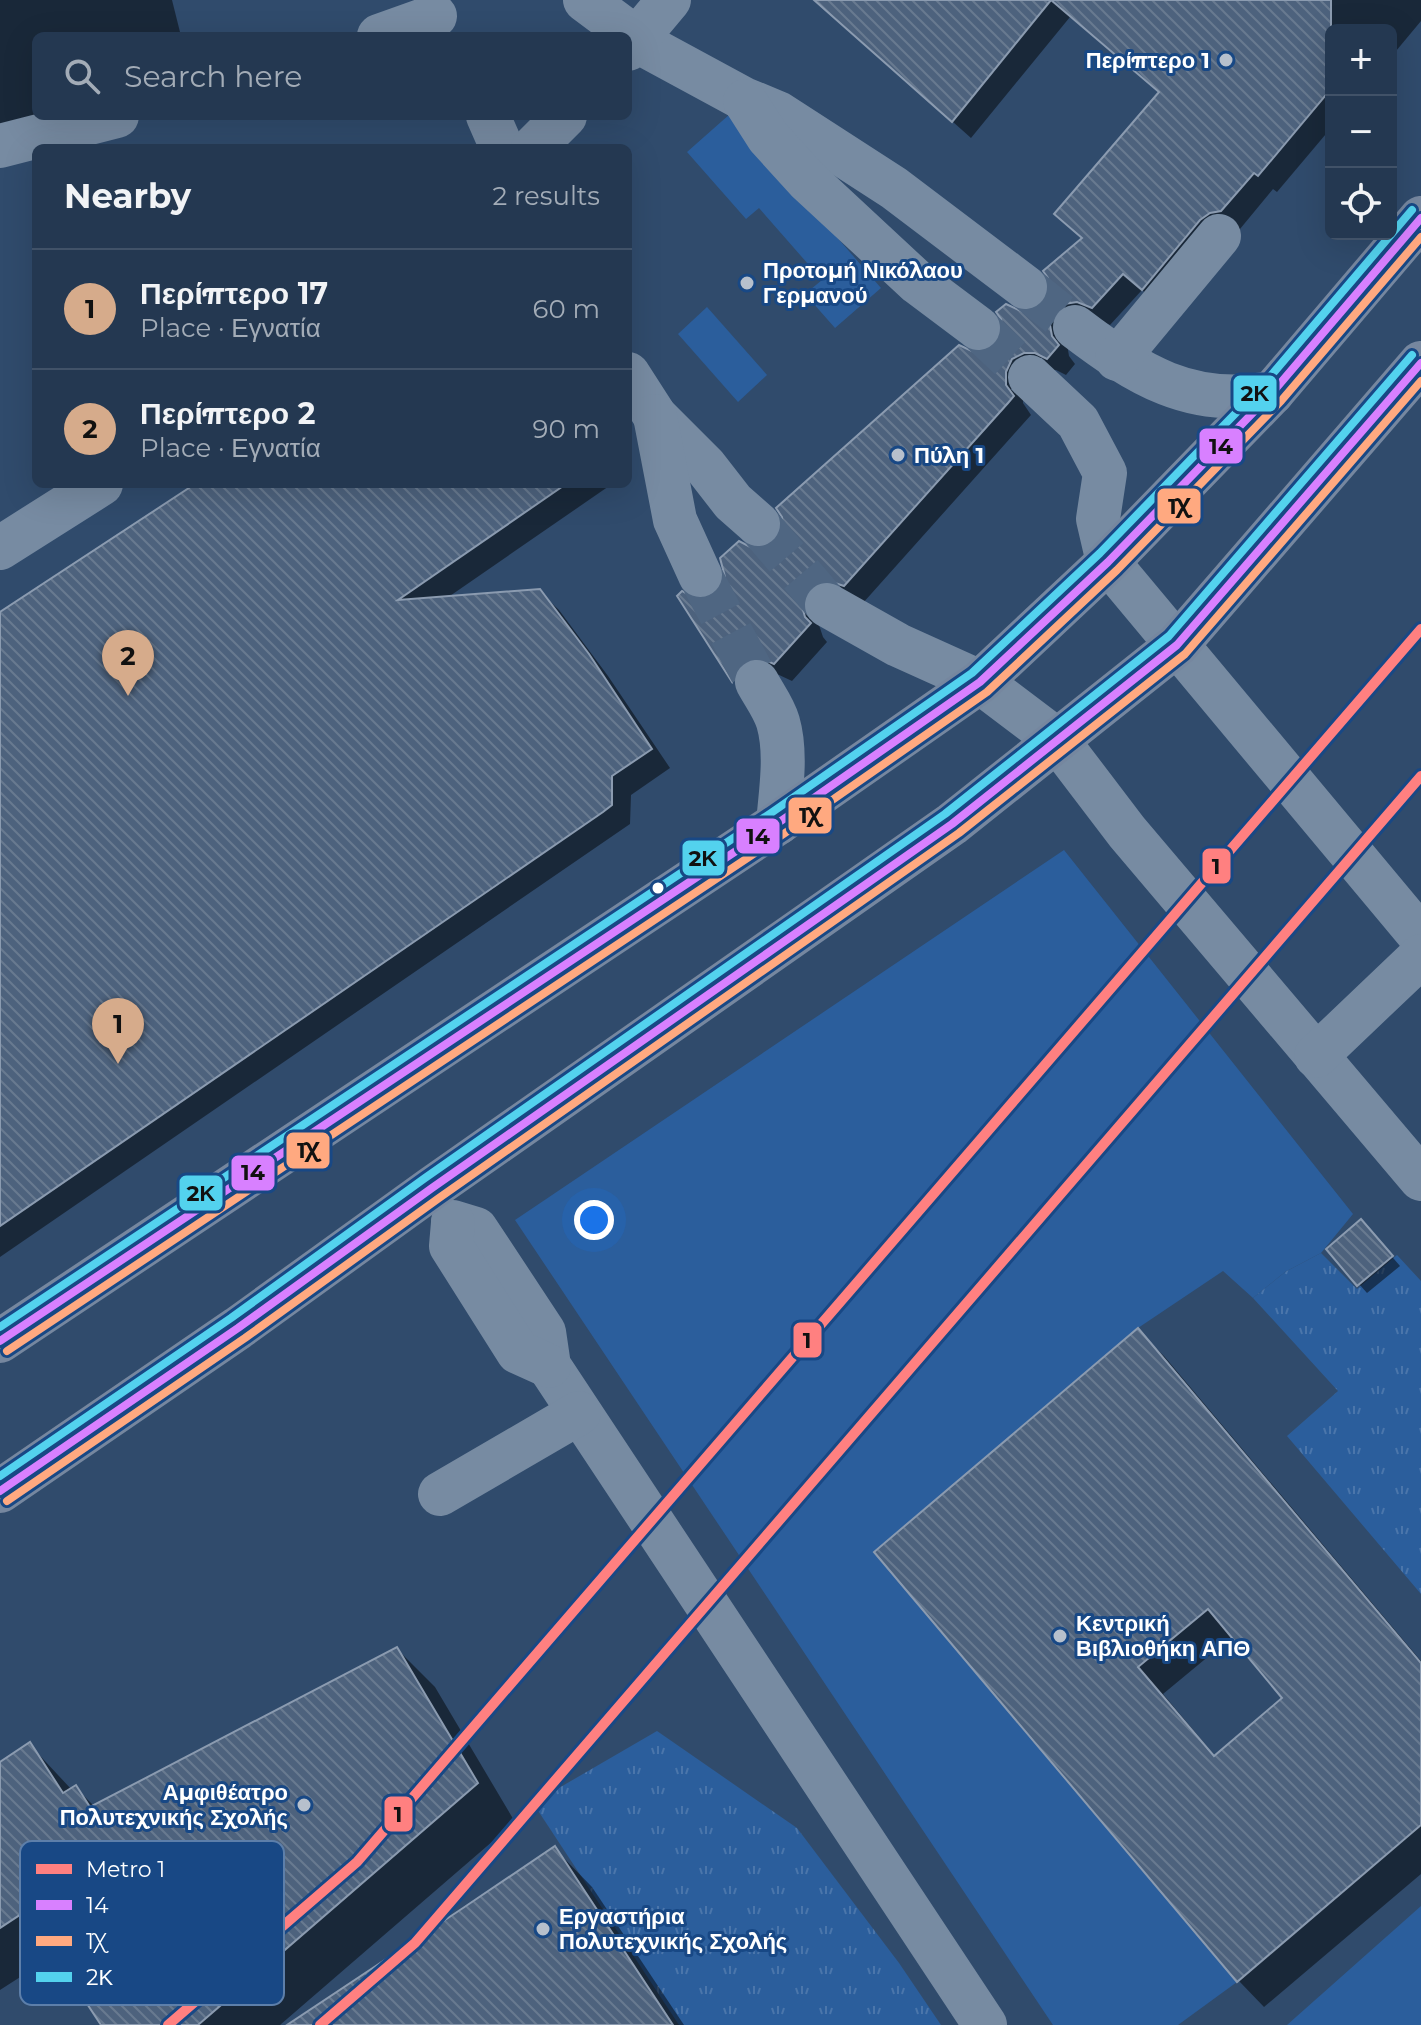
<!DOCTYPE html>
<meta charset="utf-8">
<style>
body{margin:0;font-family:Montserrat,sans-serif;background:#2c3f58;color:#f1f3f6}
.controls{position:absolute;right:24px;top:24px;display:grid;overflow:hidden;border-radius:12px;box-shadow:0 8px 32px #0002}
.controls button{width:72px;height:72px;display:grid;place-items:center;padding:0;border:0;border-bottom:2px solid #415268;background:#243851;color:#f1f3f6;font:40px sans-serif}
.you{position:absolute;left:594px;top:1220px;width:28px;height:28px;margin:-20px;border:6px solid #fff;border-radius:50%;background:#1a73e8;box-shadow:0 0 0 12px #1a73e833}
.badge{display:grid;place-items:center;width:52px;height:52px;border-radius:50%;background:#d6ab8b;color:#111;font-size:26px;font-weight:700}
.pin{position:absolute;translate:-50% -66px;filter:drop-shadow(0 2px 4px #0008)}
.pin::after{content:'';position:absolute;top:42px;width:28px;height:24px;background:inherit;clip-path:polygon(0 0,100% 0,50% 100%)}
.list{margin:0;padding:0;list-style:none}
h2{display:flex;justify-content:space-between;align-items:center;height:104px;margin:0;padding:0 32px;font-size:34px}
h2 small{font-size:26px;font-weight:400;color:#a3acb7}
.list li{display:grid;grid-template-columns:52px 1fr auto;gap:24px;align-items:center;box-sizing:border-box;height:120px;padding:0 32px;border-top:2px solid #415268}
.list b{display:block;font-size:30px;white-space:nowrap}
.list p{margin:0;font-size:26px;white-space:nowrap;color:#a3acb7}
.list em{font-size:26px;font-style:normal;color:#a3acb7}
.icon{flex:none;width:44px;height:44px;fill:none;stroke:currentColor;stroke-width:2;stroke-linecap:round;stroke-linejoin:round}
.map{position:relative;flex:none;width:1421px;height:2025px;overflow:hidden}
.search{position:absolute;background:#243851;box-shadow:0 8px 32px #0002;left:32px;top:32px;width:600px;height:88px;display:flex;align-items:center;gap:20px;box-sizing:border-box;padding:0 28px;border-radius:12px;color:#a3acb7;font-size:30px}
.panel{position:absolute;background:#243851;box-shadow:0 8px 32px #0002;left:32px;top:144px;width:600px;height:344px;border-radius:12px}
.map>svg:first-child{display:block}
</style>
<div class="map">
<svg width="1421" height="2025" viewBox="0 0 1421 2025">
<defs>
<pattern id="park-tufts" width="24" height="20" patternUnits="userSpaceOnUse" patternTransform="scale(2)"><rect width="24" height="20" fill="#2b5e9c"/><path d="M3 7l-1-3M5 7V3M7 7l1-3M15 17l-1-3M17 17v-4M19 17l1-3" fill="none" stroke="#4b76ab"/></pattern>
<pattern id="building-back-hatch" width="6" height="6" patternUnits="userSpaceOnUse" patternTransform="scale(2)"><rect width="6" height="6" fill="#4d627d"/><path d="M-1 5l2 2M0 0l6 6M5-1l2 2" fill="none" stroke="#687a90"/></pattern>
</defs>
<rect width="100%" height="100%" fill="#304b6c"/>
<g fill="#2b5e9c">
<path d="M730,114l151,174 -46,40 -30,-34 17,-14 -63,-72 -13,11 -59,-67z"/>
<path d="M707,307l60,68 -29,27 -60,-68z"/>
<path d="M1064,850l289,364 -32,39 -36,19 -32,26 -30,-27 -85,57 -263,224 362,430 -59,43h-125l-538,-805z"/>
<path d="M1421,1906v119h-134z"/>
</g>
<g fill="url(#park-tufts)">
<path d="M1321,1253l36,36 40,-34 24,26v313l-134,-158 51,-45 -85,-93 32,-26z"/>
<path d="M657,1731l140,97 102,135 42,62h-262l-146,-222z"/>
</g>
<g fill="#0007" fill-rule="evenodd">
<path d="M0,0h172l9,36h-145v80l-36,17z"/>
<path d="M816,0h605v21l-30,36v-27h-60v98l-54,64 -4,-3 -33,40 -79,77 -19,-16 -32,35 -14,-6 -29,25 2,12 6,8 -9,11 -10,-5h-14l-19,21v12l8,12 -168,188 -44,22 4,12 4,5 -35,39 -15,-7 -27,23 -16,-17 -55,-83 19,5 12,-2 11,-9 6,-14 26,-26 13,-1 12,-8 198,-187 13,-3 10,-7 23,-31 13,-2 11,-8 37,-64 -26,-26 104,-121 -91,-76 -99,121z"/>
<path d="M197,484h415l-165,114 92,-7 20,19 49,66 62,92 -39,27 -1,29 -630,433v-643z"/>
<path d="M1370,1231l30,35 -33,27 -38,-43z"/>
<path d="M1138,1331l26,25 257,305v213l-157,133 -25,-26 -362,-429zM1233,1636l52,63 -69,58 -53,-63z"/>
<path d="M397,1649l38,38 80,135 -235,203h-177l-47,-71 -56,36v-226l30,-19 42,45 4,-2 19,19z"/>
<path d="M555,1849l37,38 92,138h-393z"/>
</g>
<g fill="url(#building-back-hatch)" stroke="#8b9bb0" stroke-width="2" fill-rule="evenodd">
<path d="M814,0h517v89l-73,87 -4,-3 -33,38 -11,2 -10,7 -58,70 -19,-16 -31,34 -15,-6 -13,2 -9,8 -5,13 2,11 7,9 -12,14 -12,-6h-11l-12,6 -6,13v13l8,11 -6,7 -164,183 -18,-6 -12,4 -8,8 -4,14 3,11 6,6 -37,41 -16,-7 -13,3 -9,9 -4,13 -55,-86 5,-5 16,9 12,-2 10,-8 5,-13 -5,-19 19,-17 15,8 11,-1 11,-7 7,-13 -1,-11 -6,-9 183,-163 17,8 12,-2 9,-7 6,-14 -2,-11 -5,-7 10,-8 17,8 11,-2 10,-7 6,-14 -2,-11 -5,-7 39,-33 -28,-24 105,-122 -108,-92 -99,122z"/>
<path d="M195,484h371l-168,116 142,-11 49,65 63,95 -40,27v29l-9,7 -603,414v-614z"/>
<path d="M1361,1219l32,37 -36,30 -31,-37z"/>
<path d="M1138,1328l283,335v162l-184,157 -363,-430zM1208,1609l74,89 -68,58 -76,-89z"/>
<path d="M397,1647l81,136 -280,242h-97l-75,-114 -26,17v-166l30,-20 33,51 13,-8 14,22z"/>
<path d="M555,1846l118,179h-386l176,-117z"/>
</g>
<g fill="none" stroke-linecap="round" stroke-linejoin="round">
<g stroke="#4f6682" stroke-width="44" stroke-dasharray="44 22" stroke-linecap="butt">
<path d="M1025,287l50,40"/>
<path d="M978,328l52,49"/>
<path d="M758,524l69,81"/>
<path d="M700,575l57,107"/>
</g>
<g stroke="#778ba2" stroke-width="44">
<path d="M585,0l63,47 96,52 34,14 116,75 131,99"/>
<path d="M379,36l56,-20"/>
<path d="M628,49l41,-49"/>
<path d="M745,101l23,36 39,43 111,103 60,45"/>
<path d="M488,116l14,32"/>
<path d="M0,146l117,-30"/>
<path d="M533,148l32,-32"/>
<path d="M1075,327c63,48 116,81 197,66"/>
<path d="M1117,359l102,-123"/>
<path d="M628,374l27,42 50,50 28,36 25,22"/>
<path d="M1030,377l48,45 27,51 -7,46 10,43 313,375"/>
<path d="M655,416l20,104 25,55"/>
<path d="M0,548l101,-64"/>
<path d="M827,605l71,40 82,37 77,58 70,92 294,347"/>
<path d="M757,682c7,13 17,26 21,40 9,31 3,68 0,101"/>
<path d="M1316,1056l105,-100"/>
<path d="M453,1222l23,7 68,103 5,34 436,659"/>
<path d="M453,1223l-2,23 67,106 31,14"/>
<path d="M440,1494l139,-81"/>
</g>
<g stroke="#76879f" stroke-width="44">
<path d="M0,1341l778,-518 202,-141 128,-120 164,-169 149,-175"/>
<path d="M0,1491l238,-163 194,-140 520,-364 225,-179 244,-282"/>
</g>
<defs>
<g id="bus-1">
<path d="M0,1341l778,-518 202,-141 128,-120 164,-169 149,-175"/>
<path d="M0,1491l238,-163 194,-140 520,-364 225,-179 244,-282"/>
</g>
<g id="bus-2">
<path d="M7,1351l778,-518 202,-141 130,-122 164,-169 140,-164"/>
<path d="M7,1501l238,-163 194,-140 520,-365 226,-179 236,-273"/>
</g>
<g id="bus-3">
<path d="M0,1327l771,-514 201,-140 128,-120 163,-168 149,-175"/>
<path d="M0,1476l231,-158 194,-140 520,-364 224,-178 243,-281"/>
</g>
</defs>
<use href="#bus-1" stroke="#184885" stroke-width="14"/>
<use href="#bus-2" stroke="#184885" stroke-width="14"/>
<use href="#bus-3" stroke="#184885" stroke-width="14"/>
<use href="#bus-1" stroke="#d880ff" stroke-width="8"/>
<use href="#bus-2" stroke="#ffa980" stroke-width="8"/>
<use href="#bus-3" stroke="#53d2ee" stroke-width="8"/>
<defs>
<g id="metro-1">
<path d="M168,2025l189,-163 1064,-1233"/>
<path d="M320,2025l95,-82 1006,-1167"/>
</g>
</defs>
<use href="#metro-1" stroke="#184885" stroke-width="16"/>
<use href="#metro-1" stroke="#ff8080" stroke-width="10"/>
</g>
<g fill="#b7c0cc" stroke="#184885" stroke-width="3">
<circle cx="1226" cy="60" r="8"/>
<circle cx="747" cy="283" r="8"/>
<circle cx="898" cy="455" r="8"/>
<circle cx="1060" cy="1636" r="8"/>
<circle cx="304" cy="1805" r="8"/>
<circle cx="543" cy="1929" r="8"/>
</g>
<circle fill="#fff" stroke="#184885" stroke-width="3" cx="658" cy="888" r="7"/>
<g text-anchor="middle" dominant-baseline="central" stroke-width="6" stroke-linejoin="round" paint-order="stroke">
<g font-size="22" font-weight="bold" fill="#fff" stroke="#184885" text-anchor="start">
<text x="1210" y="60" text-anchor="end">Περίπτερο 1</text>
<text x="763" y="270">Προτομή Νικόλαου<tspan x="763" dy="25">Γερμανού</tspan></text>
<text x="914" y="455">Πύλη 1</text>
<text x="1076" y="1623">Κεντρική<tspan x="1076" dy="25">Βιβλιοθήκη ΑΠΘ</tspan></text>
<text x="288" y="1792" text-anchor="end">Αμφιθέατρο<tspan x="288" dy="25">Πολυτεχνικής Σχολής</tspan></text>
<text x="559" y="1916">Εργαστήρια<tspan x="559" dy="25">Πολυτεχνικής Σχολής</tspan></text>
</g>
</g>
<rect x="20" y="1841" width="264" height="164" rx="12" fill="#184885" stroke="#5d7faa" stroke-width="2"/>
<rect x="36" y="1864" width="36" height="10" fill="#ff8080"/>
<rect x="36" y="1900" width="36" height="10" fill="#d880ff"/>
<rect x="36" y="1936" width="36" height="10" fill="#ffa980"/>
<rect x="36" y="1972" width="36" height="10" fill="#53d2ee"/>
<g font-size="22" fill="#fff">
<text x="86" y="1877">Metro 1</text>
<text x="86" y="1913">14</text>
<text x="86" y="1949">1Χ</text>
<text x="86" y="1985">2Κ</text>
</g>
<g stroke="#184885" stroke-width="3">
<rect x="1232" y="374" width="46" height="39" rx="8" fill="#53d2ee"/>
<rect x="1198" y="427" width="46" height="38" rx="8" fill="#d880ff"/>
<rect x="1156" y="487" width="46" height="38" rx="8" fill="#ffa980"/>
<rect x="787" y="796" width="46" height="39" rx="8" fill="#ffa980"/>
<rect x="735" y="817" width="46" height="38" rx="8" fill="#d880ff"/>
<rect x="681" y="839" width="45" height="38" rx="8" fill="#53d2ee"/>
<rect x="1201" y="847" width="31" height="38" rx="8" fill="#ff8080"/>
<rect x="285" y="1131" width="46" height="39" rx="8" fill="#ffa980"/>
<rect x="230" y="1154" width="46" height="38" rx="8" fill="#d880ff"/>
<rect x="178" y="1174" width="46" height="38" rx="8" fill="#53d2ee"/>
<rect x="792" y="1321" width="31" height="38" rx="8" fill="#ff8080"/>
<rect x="383" y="1795" width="31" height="38" rx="8" fill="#ff8080"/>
</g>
<g font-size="22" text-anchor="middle" font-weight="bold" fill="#111">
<text x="1255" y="401">2Κ</text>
<text x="1221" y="454">14</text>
<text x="1179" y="514">1Χ</text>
<text x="810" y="823">1Χ</text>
<text x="758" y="844">14</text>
<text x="703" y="866">2Κ</text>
<text x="1216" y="874">1</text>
<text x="308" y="1158">1Χ</text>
<text x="253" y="1180">14</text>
<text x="201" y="1201">2Κ</text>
<text x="807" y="1348">1</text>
<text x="398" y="1822">1</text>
</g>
</svg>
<div class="controls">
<button>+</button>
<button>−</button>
<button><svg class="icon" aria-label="locate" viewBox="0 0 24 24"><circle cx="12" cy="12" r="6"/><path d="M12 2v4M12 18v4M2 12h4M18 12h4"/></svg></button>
</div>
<div class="you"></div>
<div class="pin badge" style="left:118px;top:1064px">1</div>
<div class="pin badge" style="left:128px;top:696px">2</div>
<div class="search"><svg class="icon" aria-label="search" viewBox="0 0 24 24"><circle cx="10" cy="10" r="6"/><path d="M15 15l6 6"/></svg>Search here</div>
<section class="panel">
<h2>Nearby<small>2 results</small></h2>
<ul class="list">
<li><span class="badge">1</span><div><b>Περίπτερο 17</b><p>Place · Εγνατία</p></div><em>60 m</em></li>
<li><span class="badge">2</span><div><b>Περίπτερο 2</b><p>Place · Εγνατία</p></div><em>90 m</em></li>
</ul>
</section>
</div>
